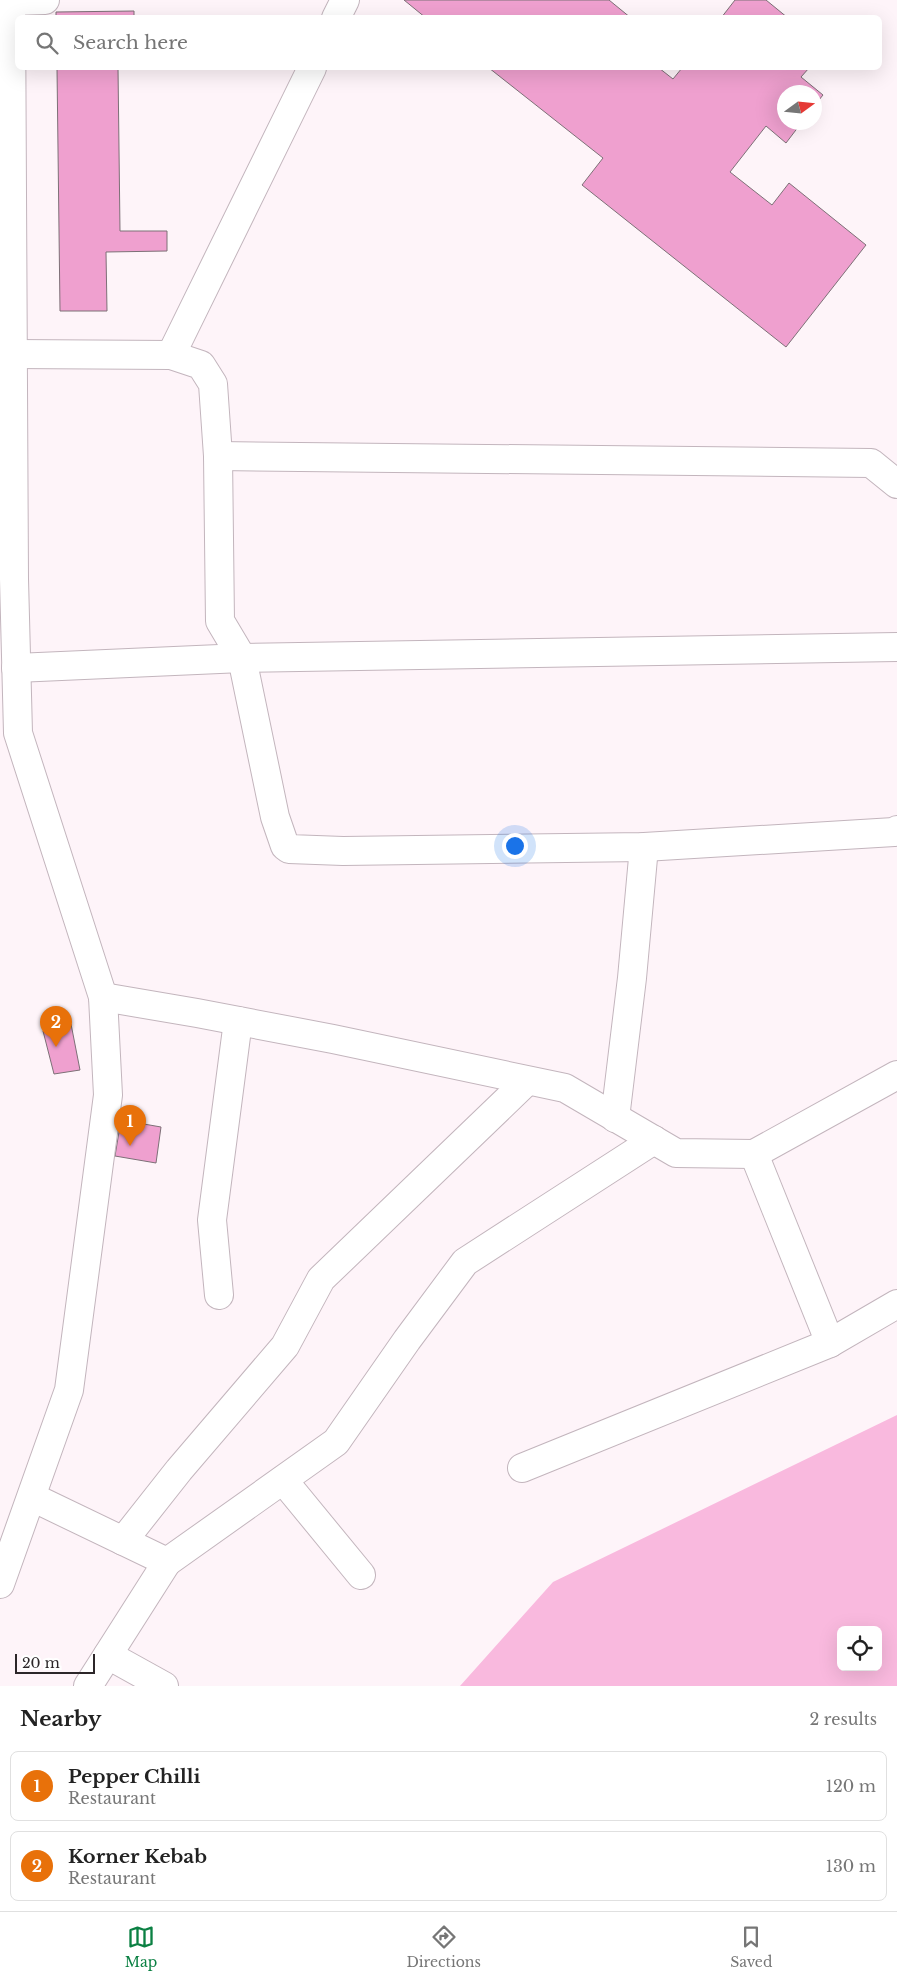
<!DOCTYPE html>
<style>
body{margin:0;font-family:"Libre Baskerville",serif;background:#f6f6f6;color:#222}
.controls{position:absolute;right:15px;bottom:15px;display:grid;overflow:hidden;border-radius:8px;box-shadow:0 5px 20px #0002}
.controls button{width:45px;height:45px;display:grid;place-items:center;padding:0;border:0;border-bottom:1px solid #e0e0e0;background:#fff;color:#222;font:25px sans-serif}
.compass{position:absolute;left:777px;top:85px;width:45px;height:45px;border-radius:50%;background:#fff;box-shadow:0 5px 20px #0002;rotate:75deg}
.scale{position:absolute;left:15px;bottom:12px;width:80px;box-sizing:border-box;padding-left:5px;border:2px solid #2c2629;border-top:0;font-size:14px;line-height:18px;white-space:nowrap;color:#2c2629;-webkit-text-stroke:4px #fff;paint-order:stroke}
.you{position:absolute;left:514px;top:845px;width:18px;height:18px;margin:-12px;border:4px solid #fff;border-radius:50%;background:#1a73e8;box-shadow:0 0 0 8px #1a73e833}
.badge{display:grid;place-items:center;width:32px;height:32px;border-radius:50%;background:#0b8043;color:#fff;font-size:16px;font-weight:700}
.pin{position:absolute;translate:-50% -41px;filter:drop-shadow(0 1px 2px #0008)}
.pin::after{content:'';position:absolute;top:26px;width:18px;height:15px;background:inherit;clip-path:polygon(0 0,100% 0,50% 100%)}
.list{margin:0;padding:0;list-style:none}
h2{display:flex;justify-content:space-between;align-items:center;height:65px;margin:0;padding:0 20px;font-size:21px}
h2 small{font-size:16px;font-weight:400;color:#767676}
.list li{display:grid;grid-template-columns:32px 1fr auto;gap:15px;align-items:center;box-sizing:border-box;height:70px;margin:0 10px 10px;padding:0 10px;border:1px solid #e0e0e0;border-radius:8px}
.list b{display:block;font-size:19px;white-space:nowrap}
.list p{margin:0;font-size:16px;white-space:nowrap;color:#767676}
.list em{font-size:16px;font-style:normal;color:#767676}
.icon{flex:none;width:28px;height:28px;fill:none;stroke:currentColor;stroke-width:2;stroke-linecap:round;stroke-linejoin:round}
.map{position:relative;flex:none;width:897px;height:1686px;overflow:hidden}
.search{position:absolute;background:#fff;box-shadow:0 5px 20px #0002;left:15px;right:15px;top:15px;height:55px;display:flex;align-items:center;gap:12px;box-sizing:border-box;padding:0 18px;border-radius:8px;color:#767676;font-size:19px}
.sheet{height:225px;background:#fff}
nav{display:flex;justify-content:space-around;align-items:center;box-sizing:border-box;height:70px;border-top:1px solid #e0e0e0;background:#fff;font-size:14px;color:#767676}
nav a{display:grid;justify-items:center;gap:2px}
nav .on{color:#0b8043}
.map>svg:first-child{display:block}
</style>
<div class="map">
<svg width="897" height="1686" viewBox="0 0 897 1686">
<rect width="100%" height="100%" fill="#fef4f9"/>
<path fill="#f9b9de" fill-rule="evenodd" d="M897,1415v271h-437l93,-104zM841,1630h37v37h-37z"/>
<g fill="#efa0cf" stroke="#7d7077">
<path d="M404,0h205l22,18h-205z"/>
<path d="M735,0h31l22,18h-67z"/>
<path d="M134,11v7h-78v-6z"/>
<path d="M57,68h61l2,163h47v20l-61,1 1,59h-47z"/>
<path d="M489,68h170l14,11 9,-11h127l-8,9 22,18 -9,11v-14h-30v30h18l-16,21 -20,-17 -36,46 42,33 17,-22 77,62 -80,102 -204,-162 21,-27z"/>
<path d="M71,1024l9,46 -26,4 -11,-43z"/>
<path d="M121,1120l40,7 -5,36 -41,-7z"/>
</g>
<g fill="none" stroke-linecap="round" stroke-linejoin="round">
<defs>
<g id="street">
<path d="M11,1l34,-1"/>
<path d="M336,18l9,-18"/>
<path d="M14,354l157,1 141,-287"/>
<path d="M171,355l30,10 12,19 5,72 2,165 22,37 33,159 10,29 4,3 54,2 301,-4 250,-15 3,-2"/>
<path d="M218,456l653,7 26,21"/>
<path d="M16,668l226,-10 655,-11"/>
<path d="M103,997l94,16 136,26 232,49 111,65 78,1 143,-79"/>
<path d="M615,1118l17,-140 12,-131"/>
<path d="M754,1154l76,189"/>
<path d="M219,1295l-7,-75 26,-199"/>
<path d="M522,1468l308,-125 67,-39"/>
<path d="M283,1480l78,95"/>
<path d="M32,1497l135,65 169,-120 71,-102 58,-78 189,-122"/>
<path d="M123,1541l56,-71 106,-124 36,-67 206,-198"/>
<path d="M108,1655l56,31"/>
<path d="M88,1686l79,-124"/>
</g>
<path id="secondary" d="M0,1584l69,-194 39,-295 -5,-98 -85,-264 -4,-154 -3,-579"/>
</defs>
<use href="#street" stroke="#c3b5bd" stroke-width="30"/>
<use href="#secondary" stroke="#c3b5bd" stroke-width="30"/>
<use href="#street" stroke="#fff" stroke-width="28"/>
<use href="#secondary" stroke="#fff" stroke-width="28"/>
</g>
</svg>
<div class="controls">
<button><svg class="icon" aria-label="locate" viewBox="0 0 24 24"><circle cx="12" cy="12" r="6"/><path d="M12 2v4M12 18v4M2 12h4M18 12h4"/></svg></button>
</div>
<svg class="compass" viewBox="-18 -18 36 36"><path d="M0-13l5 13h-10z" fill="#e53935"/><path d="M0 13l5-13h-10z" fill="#767676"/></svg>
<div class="scale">20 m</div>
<div class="you"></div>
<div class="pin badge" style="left:130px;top:1146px;background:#e8710a">1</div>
<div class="pin badge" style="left:56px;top:1047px;background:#e8710a">2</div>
<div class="search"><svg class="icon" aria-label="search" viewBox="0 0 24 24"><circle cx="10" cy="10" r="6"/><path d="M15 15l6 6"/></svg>Search here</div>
</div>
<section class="sheet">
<h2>Nearby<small>2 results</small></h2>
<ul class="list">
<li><span class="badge" style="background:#e8710a">1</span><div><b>Pepper Chilli</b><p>Restaurant</p></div><em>120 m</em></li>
<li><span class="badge" style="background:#e8710a">2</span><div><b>Korner Kebab</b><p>Restaurant</p></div><em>130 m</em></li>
</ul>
</section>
<nav>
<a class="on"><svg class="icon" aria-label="map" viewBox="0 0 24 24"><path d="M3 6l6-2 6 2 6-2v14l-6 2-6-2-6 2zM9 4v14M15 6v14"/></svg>Map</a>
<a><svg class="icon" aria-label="directions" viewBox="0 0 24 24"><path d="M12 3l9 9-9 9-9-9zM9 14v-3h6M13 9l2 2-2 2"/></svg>Directions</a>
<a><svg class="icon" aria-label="saved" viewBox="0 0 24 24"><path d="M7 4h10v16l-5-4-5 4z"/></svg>Saved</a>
</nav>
